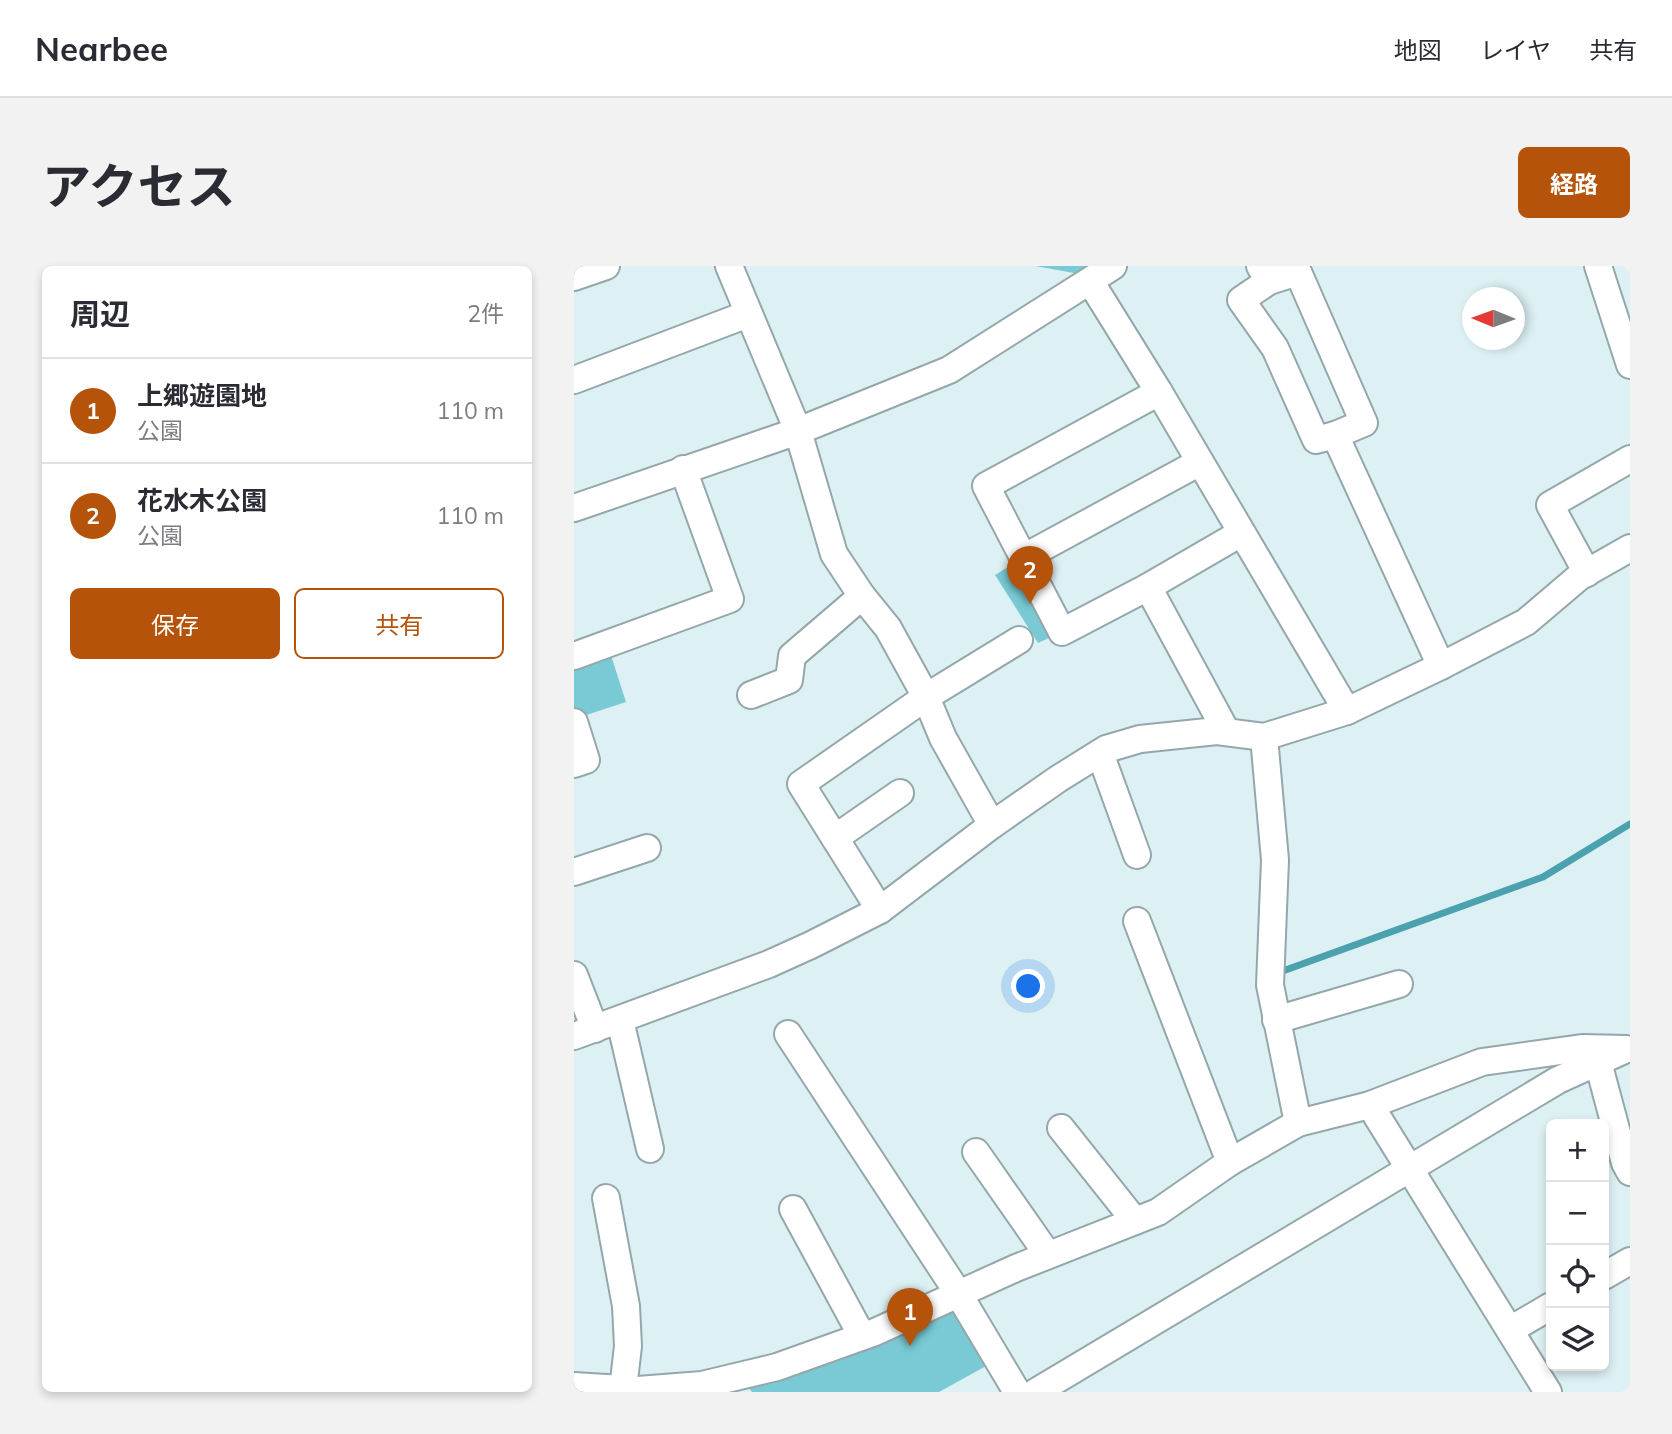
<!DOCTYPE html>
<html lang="ja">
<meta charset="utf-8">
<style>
body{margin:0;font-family:Mulish,"Noto Sans JP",sans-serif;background:#f2f2f3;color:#2b2b33}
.controls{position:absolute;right:21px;bottom:21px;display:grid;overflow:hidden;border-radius:10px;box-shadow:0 4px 10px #0003}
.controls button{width:63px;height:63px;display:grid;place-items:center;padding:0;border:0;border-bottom:2px solid #e1e1e2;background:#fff;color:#2b2b33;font:35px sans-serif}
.compass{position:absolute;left:888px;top:21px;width:63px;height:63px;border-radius:50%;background:#fff;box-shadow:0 4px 10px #0003;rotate:271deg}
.you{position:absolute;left:455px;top:721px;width:24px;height:24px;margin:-18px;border:5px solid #fff;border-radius:50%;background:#1a73e8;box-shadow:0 0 0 10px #1a73e833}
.badge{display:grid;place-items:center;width:46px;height:46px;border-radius:50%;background:#b45309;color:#fff;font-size:23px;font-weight:700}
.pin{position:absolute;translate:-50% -58px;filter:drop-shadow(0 2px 4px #0008)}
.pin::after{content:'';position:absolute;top:37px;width:24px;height:21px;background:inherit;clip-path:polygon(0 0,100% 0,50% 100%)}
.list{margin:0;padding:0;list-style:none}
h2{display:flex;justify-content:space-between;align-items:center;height:91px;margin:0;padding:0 28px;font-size:30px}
h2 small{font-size:23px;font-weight:400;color:#7c7c81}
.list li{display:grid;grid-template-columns:46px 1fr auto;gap:21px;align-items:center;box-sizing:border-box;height:105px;padding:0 28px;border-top:2px solid #e1e1e2}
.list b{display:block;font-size:26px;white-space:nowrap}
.list p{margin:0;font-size:23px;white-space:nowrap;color:#7c7c81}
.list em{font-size:23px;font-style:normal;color:#7c7c81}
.actions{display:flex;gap:14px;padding:21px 28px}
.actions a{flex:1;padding:16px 0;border:2px solid #b45309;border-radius:10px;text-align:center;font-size:24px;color:#b45309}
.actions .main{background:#b45309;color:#fff}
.icon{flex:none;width:38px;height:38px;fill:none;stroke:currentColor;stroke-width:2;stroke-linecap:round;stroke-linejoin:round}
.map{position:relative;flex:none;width:1056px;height:1126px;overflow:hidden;border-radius:10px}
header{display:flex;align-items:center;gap:42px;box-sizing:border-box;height:98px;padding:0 35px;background:#fff;border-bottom:2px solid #e1e1e2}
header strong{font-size:33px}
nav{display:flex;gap:38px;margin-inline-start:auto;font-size:24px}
.intro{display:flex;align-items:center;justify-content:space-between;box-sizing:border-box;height:168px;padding:0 42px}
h1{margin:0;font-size:49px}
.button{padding:18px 32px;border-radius:10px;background:#b45309;color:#fff;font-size:24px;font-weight:700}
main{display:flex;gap:42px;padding:0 42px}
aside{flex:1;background:#fff;border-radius:10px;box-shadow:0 4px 10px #0003}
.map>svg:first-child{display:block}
</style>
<header>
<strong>Nearbee</strong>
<nav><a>地図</a><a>レイヤ</a><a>共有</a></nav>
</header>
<div class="intro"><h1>アクセス</h1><a class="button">経路</a></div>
<main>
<aside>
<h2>周辺<small>2件</small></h2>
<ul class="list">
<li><span class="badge">1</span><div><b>上郷遊園地</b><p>公園</p></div><em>110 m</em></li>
<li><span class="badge">2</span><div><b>花水木公園</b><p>公園</p></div><em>110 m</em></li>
</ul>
<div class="actions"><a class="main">保存</a><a>共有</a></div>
</aside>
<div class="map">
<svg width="1056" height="1126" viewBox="0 0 1056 1126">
<rect width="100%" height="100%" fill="#ddf1f4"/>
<g fill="#79cad5">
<path d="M461,0h63l-13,9z"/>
<path d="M449,292l39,74 -24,11 -43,-68z"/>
<path d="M33,377l19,59 -52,17v-65z"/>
<path d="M384,1027l39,67 -58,32h-187l-13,-16z"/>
</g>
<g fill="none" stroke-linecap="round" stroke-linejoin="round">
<path stroke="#4ba2ae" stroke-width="7" d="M706,706l263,-95 87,-53"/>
<defs>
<g id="minor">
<path d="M155,0l69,165 36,123 28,42 26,32 38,69 17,41 49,87"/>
<path d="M686,0l9,15 29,-9 66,151 -29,12 106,231"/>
<path d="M1024,0l32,99"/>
<path d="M0,11l32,-11"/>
<path d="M516,15l69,111 -173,94 76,146 86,-45 78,144"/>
<path d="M695,15l-28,19 34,48 41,92 19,-5"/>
<path d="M0,114l174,-66"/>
<path d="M585,126l188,319"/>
<path d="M0,242l224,-77 151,-61 164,-104"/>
<path d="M449,292l177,-96"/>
<path d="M1013,307l-37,-68 80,-46"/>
<path d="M574,321l93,-54"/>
<path d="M0,390l156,-57 -47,-130"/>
<path d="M177,429l38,-15 3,-24 70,-60"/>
<path d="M0,456l12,38 -12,4"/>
<path d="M690,471l11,123 -5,125 28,138"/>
<path d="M526,487l37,102"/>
<path d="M261,572l65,-45"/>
<path d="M0,606l73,-24"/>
<path d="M306,644l-79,-126 125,-87 93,-57"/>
<path d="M563,655l93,241"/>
<path d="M0,709l21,54"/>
<path d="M46,754l30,129"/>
<path d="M702,754l123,-36"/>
<path d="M214,768l170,259 59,99"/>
<path d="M0,770l195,-72 42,-19 69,-35 112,-85 66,-46 48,-30 34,-10 77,-8 47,6 83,-26 94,-45 85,-44 53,-45 51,-29"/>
<path d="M1024,796l27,101 5,9"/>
<path d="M796,839l178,287"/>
<path d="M487,862l74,93"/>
<path d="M402,886l72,103"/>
<path d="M32,932l20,108 2,40 -5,43"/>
<path d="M219,943l69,127"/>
<path d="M1030,1010l26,-15"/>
<path d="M936,1064l41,-24"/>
<path d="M0,1120l64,4 64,-5 75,-18 98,-35 141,-64 142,-56 72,-50 68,-39 72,-18 112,-43 100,-14 44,1"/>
<path d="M462,1126l522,-312 64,-29"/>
</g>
</defs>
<use href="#minor" stroke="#94a7aa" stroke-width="30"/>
<use href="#minor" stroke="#fff" stroke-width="26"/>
</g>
</svg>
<div class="controls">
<button>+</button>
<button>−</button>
<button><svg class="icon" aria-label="locate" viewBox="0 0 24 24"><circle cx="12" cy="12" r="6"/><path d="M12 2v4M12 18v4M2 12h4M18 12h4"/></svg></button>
<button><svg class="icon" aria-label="layers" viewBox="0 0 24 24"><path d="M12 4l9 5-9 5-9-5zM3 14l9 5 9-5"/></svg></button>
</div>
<svg class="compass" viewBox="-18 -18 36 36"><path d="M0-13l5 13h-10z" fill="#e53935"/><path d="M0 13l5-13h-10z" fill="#7c7c81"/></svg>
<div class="you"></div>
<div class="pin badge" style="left:336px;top:1080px">1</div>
<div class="pin badge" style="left:456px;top:338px">2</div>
</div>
</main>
